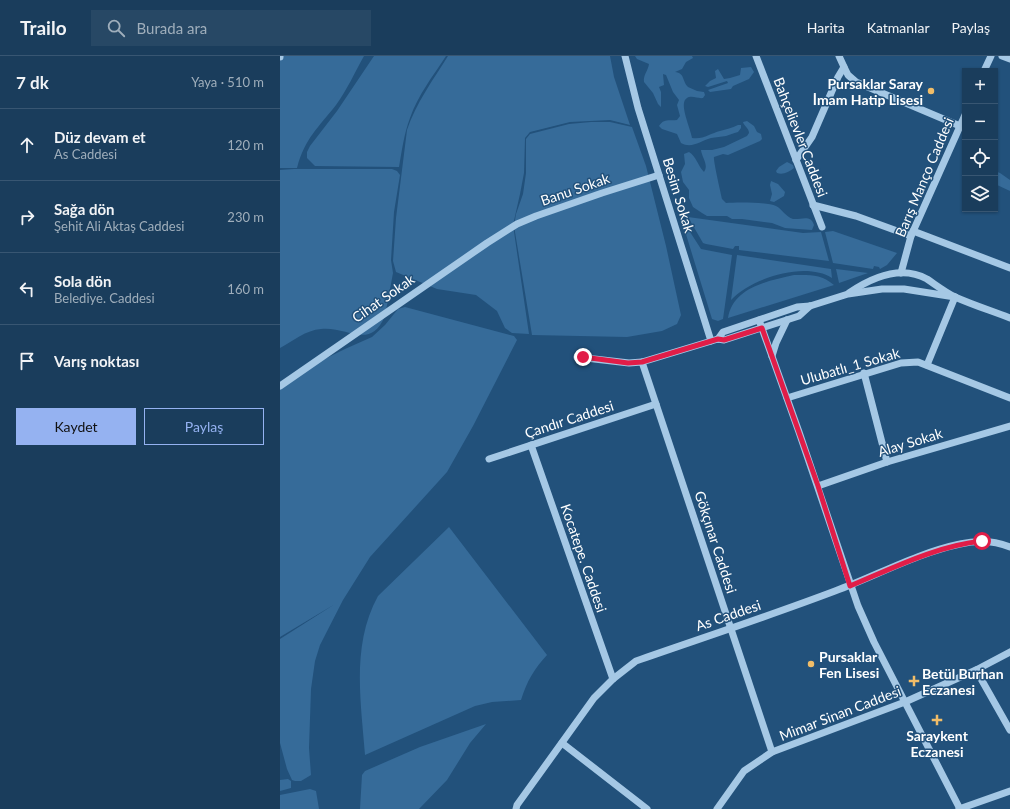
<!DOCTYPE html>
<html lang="tr">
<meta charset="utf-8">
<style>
body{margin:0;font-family:Lato,sans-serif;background:#274865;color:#f1f3f6}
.controls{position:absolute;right:12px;top:12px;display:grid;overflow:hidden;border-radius:0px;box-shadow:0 1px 3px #0004}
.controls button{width:36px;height:36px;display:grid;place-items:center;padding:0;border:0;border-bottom:1px solid #385672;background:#1a3d5c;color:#f1f3f6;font:20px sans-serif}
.stop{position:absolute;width:12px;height:12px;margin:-9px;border:3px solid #e11d48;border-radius:50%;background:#fff}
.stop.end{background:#e11d48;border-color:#fff;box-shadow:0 1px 4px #0008}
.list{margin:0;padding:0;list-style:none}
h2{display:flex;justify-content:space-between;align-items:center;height:52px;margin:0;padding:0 16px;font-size:17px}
h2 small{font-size:13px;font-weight:400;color:#9faebb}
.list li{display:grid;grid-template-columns:26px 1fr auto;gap:12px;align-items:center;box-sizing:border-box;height:72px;padding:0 16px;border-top:1px solid #385672}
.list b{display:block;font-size:15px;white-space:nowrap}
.list p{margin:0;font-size:13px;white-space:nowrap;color:#9faebb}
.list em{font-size:13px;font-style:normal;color:#9faebb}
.actions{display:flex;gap:8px;padding:12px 16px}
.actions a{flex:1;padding:9px 0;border:1px solid #95b2f1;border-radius:0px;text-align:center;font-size:14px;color:#95b2f1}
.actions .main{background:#95b2f1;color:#111}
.icon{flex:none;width:22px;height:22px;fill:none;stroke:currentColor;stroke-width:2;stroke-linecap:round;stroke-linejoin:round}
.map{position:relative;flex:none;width:730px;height:753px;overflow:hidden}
header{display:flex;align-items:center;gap:24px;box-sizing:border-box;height:56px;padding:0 20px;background:#1a3d5c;border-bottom:1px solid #385672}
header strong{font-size:19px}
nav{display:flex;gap:22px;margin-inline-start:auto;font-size:14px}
.search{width:280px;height:36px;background:#274865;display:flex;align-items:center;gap:10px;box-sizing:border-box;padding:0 14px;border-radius:0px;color:#9faebb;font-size:15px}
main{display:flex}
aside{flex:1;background:#1a3d5c}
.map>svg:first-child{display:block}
</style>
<header>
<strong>Trailo</strong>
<div class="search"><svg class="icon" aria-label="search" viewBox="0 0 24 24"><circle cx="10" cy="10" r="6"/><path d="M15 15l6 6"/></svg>Burada ara</div>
<nav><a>Harita</a><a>Katmanlar</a><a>Paylaş</a></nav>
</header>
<main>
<aside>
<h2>7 dk<small>Yaya · 510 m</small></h2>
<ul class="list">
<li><svg class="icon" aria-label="ahead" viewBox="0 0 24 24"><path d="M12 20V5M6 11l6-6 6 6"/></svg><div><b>Düz devam et</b><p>As Caddesi</p></div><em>120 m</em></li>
<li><svg class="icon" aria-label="right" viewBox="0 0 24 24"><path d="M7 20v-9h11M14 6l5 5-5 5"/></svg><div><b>Sağa dön</b><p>Şehit Ali Aktaş Caddesi</p></div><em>230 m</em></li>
<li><svg class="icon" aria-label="left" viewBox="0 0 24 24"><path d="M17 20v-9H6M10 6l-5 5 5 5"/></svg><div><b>Sola dön</b><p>Belediye. Caddesi</p></div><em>160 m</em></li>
<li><svg class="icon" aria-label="arrive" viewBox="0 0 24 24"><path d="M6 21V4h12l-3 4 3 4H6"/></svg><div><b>Varış noktası</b></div></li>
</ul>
<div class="actions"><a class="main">Kaydet</a><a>Paylaş</a></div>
</aside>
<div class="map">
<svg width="730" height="753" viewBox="0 0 730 753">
<rect width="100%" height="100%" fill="#22517b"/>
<g fill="#366b99">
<path d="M0,0h84c-9,16 -17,34 -28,49 -18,23 -31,33 -39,63h-17z"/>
<path d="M94,0h72c-13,20 -28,39 -36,62 -6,16 -8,32 -11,49l-84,-1 -8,-8v-6l3,-6 27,-35z"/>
<path d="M168,0h162l4,21 16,48 -20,-5 -40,2 -40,10 -5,6 -1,35 -4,21 -7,31 16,109 -17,-1 -7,-5 -8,-17 -21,-16 -39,-6 -41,-17 -3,-11 3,-43 11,-88c9,-27 26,-50 41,-74z"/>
<path d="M355,0h57l1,2 -7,4 -4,7 -7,3c10,1 7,9 13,15l9,4 7,1 1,3 -2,3c-5,1 -11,-3 -16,0 -9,5 4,31 5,40 11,2 19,-5 28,-7 6,-2 12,-3 18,-6h3v3l-3,4c-5,1 -8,3 -12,4 -5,1 -10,1 -15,2 -11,3 -19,11 -30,5l-4,-9 -15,-5 -3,-3c5,-8 10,-5 18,-6l3,-4 -3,-11 2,-5 -6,-8 -7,-17 -3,-1 1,11 -5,2 2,5v15l-3,-3 -5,-11 -9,-11c-1,-7 4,-11 5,-18l-12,-5z"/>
<path d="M471,11l3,5 -5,7 -16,7 -2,3 -21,3 -2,-2 20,-7 -1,-2 -19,6 -3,-1 5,-5 6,-3 -1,-7 3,-2 6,10 6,-1 10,-3 1,-7z"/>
<path d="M467,65l7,5 3,6 4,2 1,5 -2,2 -32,14 -5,-1 -9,3c-1,3 7,37 8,42l4,4c11,-1 41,-1 50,3 6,3 10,11 17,13 8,1 18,-5 21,6l-2,5 -27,-2 -13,-5 -30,-4h-10l-5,-3h-20l-5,-3 -9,-6 -4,-9v-8l-6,-8 -2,-10 4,-8 -1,-10 5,-2c7,4 9,14 15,20 5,-7 -2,-14 -3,-22h11l12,-3 23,-11 2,-3c0,-5 -5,-7 -6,-11z"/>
<path d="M311,66h19l22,5 14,39 20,80 15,69 -4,9 -15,7 -35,6 -95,-2 -18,-109 2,-12 7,-20 3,-21v-34l4,-5 39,-10z"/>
<path d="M507,106l6,3 1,3c-5,4 -11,7 -17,5l-1,-2 3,-4z"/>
<path d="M14,113h98l5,2 3,4 -6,37 -3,48 2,13 -8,43c-15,35 -37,10 -64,13 -15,1 -28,12 -41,19v-178z"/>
<path d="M715,115l5,2 10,7v11l-15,-7z"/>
<path d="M491,125l7,3 7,8 -1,4 -10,6 -4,-1 2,-7 -2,-9z"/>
<path d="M408,161l115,16 18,-1 8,29 -90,-11v-4h-4l-2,3 -27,-5 -3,-1z"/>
<path d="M401,162l20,31 31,6 -9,64 -5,2 -6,-2z"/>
<path d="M553,175l64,22 -10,12 -7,4 -1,-2 -5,-1 -1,3 -40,-6 -8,-31z"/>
<path d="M457,199l94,14 1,9c-27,-17 -80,0 -101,22z"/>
<path d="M556,213l32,4 -29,10z"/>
<path d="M514,219c17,0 27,-1 40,10l-106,33c5,-31 40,-37 66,-43z"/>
<path d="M125,251l109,29 3,4 -44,86 -26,46 -77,85 -27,43 -23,45 -5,16 -4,28 -2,59 2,27 -10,6h-6l-3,-1 -5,-11 -7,-26v-104l55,-35 -55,33v-253l16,-11 49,-24 27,-12 13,-12 13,-16z"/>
<path d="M169,471l98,128c-13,14 -20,26 -26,45l-29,2 -17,4 -110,49c-4,-53 -14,-110 13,-159z"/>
<path d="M206,668l-16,19 -23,37 -28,29h-59l2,-34 3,-4 55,-24z"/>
<path d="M8,723l3,2v7l-11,3v-11z"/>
<path d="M30,733l6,2 3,18h-39v-14z"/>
</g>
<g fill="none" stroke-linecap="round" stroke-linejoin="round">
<g stroke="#a5c8e5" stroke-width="7">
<path d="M345,0l13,52 73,233"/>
<path d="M476,0l66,171"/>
<path d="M722,0l8,3"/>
<path d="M0,1v-1"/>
<path d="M564,11l4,8 8,7 104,44"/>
<path d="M704,15l7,-15"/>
<path d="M516,104l16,-23 26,-60 6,-10 -5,-11"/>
<path d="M533,149l43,11 55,20"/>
<path d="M633,175l97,37"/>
<path d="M621,217l10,-37 54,-121"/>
<path d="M569,237c22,-15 52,-28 78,-14 9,6 18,13 28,18 18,8 37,14 55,21"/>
<path d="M479,264l40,112 59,174 16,36 86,167"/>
<path d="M438,283l5,-7 74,-25 13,-1 38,-12 34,-5h22l51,8"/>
<path d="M492,300l4,-13 11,-23"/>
<path d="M297,301l52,6 13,-1 76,-23 6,1 75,-24 11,-10"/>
<path d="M362,306l130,390"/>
<path d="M647,309l28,-68"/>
<path d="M584,317l23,89"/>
<path d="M0,330l207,-143 30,-19 19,-8 66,-23 57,-18"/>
<path d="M507,342l114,-35 17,-1 92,36"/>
<path d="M251,389l82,234"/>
<path d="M209,403l167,-55"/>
<path d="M538,430l69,-24 123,-36"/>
<path d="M696,614l34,60"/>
<path d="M282,687l85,66"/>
<path d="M236,753l1,-4 77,-107 19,-19 23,-18c66,-23 133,-45 199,-70 41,-15 82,-38 125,-47 17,-4 33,-4 50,3"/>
<path d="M437,753l27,-38 28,-19 133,-50 71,-32 34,-18"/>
<path d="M679,753l51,-18"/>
</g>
</g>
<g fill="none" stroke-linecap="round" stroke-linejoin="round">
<path stroke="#e11d48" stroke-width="5" d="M303,301l45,6 14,-1 76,-23 6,1 38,-12 56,158 32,100c43,-18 86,-40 132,-45"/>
</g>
<g fill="#f1bd68" stroke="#22517b" stroke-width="1.5">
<circle cx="651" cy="35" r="4"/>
<circle cx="531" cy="608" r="4"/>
<path d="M632 619h4v4h4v4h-4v4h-4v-4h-4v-4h4z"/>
<path d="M655 658h4v4h4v4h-4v4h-4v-4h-4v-4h4z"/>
</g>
<g text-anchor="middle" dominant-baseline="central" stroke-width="3" stroke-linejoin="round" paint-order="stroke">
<g font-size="14" font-weight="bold" fill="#fff" stroke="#22517b" text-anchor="start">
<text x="643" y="27" text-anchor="end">Pursaklar Saray<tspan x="643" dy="16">İmam Hatip Lisesi</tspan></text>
<text x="539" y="600">Pursaklar<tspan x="539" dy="16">Fen Lisesi</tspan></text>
<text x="642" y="617">Betül Burhan<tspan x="642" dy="16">Eczanesi</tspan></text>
<text x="657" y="679" text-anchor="middle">Saraykent<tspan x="657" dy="16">Eczanesi</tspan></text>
</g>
<g font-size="14" fill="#fff" stroke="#22517b">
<text transform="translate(521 81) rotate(69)">Bahçelievler Caddesi</text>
<text transform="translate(644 121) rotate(-67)">Barış Manço Caddesi</text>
<text transform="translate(295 133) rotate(-19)">Banu Sokak</text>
<text transform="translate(399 139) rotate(73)">Besim Sokak</text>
<text transform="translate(103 242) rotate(-35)">Cihat Sokak</text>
<text transform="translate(570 310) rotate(-16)">Ulubatlı_1 Sokak</text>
<text transform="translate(289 363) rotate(-18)">Çandır Caddesi</text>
<text transform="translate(630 386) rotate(-17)">Alay Sokak</text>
<text transform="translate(436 486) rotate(72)">Gökçınar Caddesi</text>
<text transform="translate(304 502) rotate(71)">Kocatepe. Caddesi</text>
<text transform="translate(448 559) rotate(-19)">As Caddesi</text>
<text transform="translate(560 657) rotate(-21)">Mimar Sinan Caddesi</text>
</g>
</g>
</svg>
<div class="controls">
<button>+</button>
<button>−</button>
<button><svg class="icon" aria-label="locate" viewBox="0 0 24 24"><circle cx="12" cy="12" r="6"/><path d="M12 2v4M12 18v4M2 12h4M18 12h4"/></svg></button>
<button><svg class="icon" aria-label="layers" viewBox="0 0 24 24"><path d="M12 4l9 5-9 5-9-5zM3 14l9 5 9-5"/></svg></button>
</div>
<div class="stop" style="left:702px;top:485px"></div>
<div class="stop end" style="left:303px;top:301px"></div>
</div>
</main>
